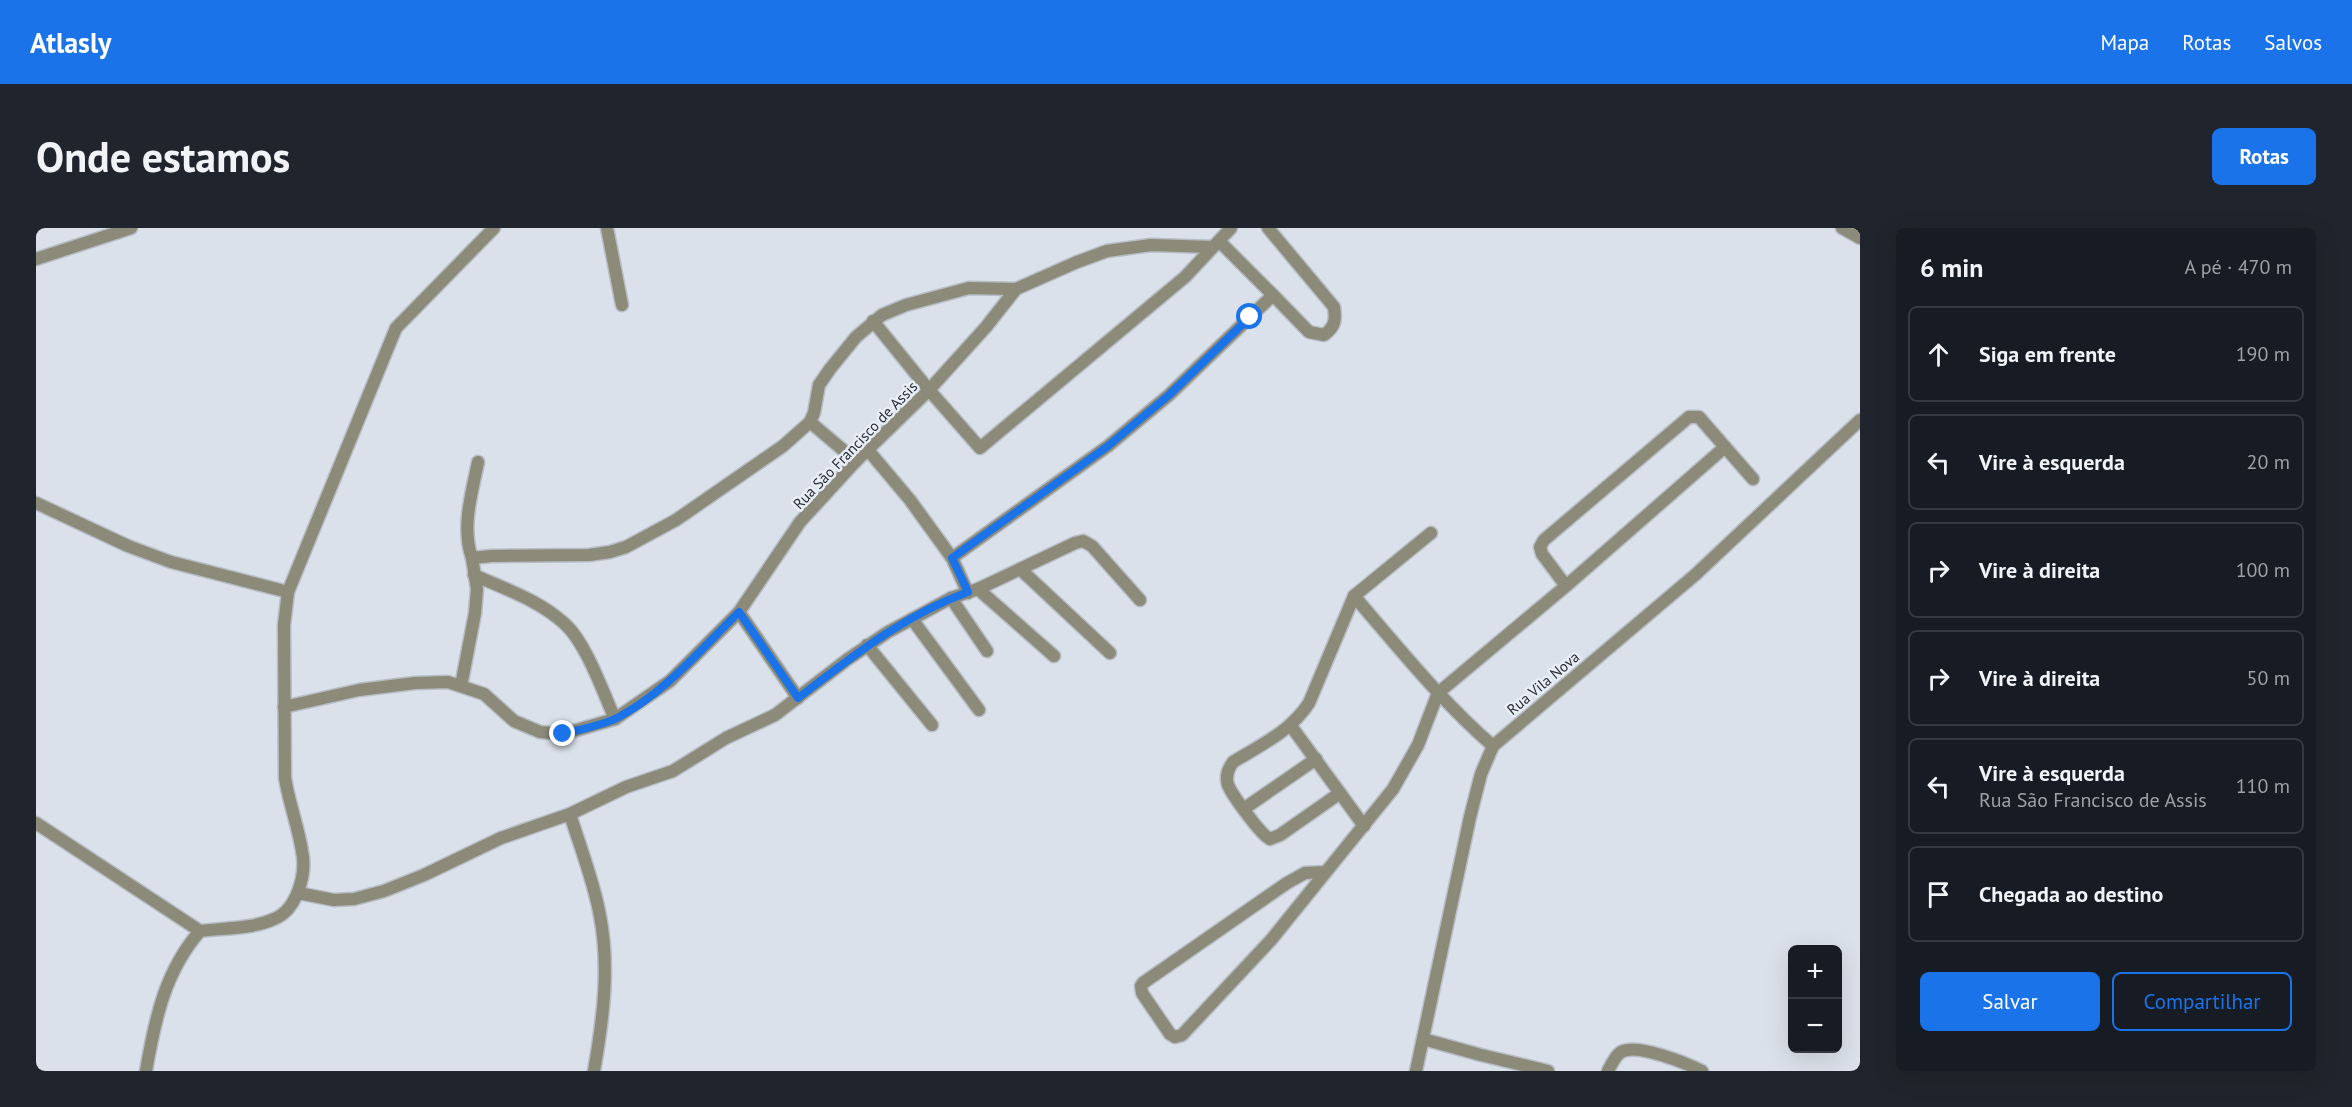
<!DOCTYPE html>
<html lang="pt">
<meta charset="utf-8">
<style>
body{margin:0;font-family:"PT Sans",sans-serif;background:#20242c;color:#f1f3f6}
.controls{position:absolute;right:18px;bottom:18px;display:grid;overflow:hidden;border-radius:9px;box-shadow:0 6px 24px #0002}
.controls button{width:54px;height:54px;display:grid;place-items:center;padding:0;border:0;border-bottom:2px solid #363941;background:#171b24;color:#f1f3f6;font:30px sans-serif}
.stop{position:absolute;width:18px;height:18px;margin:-14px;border:4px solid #1a73e8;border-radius:50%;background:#fff}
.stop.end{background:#1a73e8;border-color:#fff;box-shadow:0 2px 6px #0008}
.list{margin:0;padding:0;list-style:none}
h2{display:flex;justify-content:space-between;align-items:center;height:78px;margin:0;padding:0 24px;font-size:26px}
h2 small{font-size:20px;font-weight:400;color:#9ea1a6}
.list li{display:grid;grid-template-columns:39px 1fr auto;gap:18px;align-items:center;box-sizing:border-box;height:96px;margin:0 12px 12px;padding:0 12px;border:2px solid #363941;border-radius:9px}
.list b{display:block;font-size:22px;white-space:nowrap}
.list p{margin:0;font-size:20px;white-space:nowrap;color:#9ea1a6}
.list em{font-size:20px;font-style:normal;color:#9ea1a6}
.actions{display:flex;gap:12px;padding:18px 24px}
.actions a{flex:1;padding:14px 0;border:2px solid #1a73e8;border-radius:9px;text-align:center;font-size:21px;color:#1a73e8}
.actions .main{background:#1a73e8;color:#fff}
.icon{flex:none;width:33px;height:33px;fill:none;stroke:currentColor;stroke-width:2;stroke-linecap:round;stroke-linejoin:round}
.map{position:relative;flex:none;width:1824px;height:843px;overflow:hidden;border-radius:9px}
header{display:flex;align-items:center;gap:36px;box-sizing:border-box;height:84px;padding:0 30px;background:#1a73e8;color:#fff}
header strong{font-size:28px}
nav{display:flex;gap:33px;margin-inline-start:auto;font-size:21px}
.intro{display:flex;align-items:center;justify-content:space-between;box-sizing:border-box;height:144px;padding:0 36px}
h1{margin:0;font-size:42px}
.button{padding:15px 27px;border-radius:9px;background:#1a73e8;color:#fff;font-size:21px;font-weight:700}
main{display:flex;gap:36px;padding:0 36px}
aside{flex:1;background:#171b24;border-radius:9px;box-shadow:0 6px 24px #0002}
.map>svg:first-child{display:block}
</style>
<header>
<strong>Atlasly</strong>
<nav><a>Mapa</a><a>Rotas</a><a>Salvos</a></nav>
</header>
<div class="intro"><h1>Onde estamos</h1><a class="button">Rotas</a></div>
<main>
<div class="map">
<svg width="1824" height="843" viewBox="0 0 1824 843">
<rect width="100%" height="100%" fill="#dae1ea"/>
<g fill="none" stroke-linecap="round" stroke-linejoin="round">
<defs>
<g id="street">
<path d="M571,0l15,77"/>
<path d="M1232,0l66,79c2,13 1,20 -10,28l-15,-3 -36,-37"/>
<path d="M1806,0l18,10"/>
<path d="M0,31l95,-31"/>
<path d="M837,93l56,69 51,58 205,-171 46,-49"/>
<path d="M774,194l46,39"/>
<path d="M1689,219l28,32"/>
<path d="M832,222l42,50 42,58 16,35"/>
<path d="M0,275l92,43 43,16 117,30"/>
<path d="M1395,305l-77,63c45,52 87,105 139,150"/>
<path d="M436,330c-11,-31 0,-65 6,-96"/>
<path d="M916,330l156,-112 61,-51 104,-100 -54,-54"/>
<path d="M984,341l90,84"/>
<path d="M438,347c31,14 65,25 91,49 21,19 38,68 50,95"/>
<path d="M942,361l76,67"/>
<path d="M1318,368l-45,107c-18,28 -48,42 -76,59 -5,7 -8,14 -5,23 4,10 33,50 42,54l10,-4 60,-42 24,33"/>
<path d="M915,370l36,53"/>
<path d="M703,384l59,86"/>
<path d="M876,391l67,91"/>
<path d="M831,417l65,80"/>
<path d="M425,458l14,-73 2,-24 -5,-31 19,-2 98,-1 21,-3 16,-5 50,-27 107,-74 27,-24 4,-9 5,-28 11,-16 26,-32 26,-22 24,-10 63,-17 47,1"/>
<path d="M248,479l75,-17 56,-7 33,-1 36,12 30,27 26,11 23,2 52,-15 55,-38 69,-69 61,-90 56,-61 73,-71 57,-63 30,-38 61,-27 30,-11 44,-6 61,2"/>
<path d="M1255,498l49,67"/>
<path d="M1209,580l71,-49"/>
<path d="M534,586c10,33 24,68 30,102 10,51 3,104 -6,155"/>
<path d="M0,595l164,108"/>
<path d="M1289,644l-20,1 -18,10 -144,100 -2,3 1,7 28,41 5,3 7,-2 89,-95 122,-151 25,-44 20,-52 128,-107 159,-139 -26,-30h-10l-145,123 -4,7 2,7 24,32"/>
<path d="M262,665l36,7 20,-1 30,-8 40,-16 77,-37 69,-24 56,-27 47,-16 53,-33 49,-23 73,-56 40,-27 63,-34 27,-9 97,-46 8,-2 9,5 48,54"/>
<path d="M1387,811l58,16 67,16"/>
<path d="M110,843c9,-52 19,-100 54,-140 24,-3 52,-2 74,-12 23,-9 33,-45 28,-68 -4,-25 -13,-48 -17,-73l-1,-153 4,-33 108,-264 98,-100"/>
<path d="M1380,843l54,-254 11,-43 12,-28 202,-171 165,-155"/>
<path d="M1572,843c3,-6 7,-15 13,-19 16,-9 65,11 81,19"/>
</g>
</defs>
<use href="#street" stroke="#b7bdc5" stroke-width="15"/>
<use href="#street" stroke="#8c8a78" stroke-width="12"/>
</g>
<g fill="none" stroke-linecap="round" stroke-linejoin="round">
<path stroke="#1a73e8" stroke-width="8" d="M527,506c17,-5 38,-8 54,-16 48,-25 84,-69 122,-106l59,86c54,-41 106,-83 170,-106l-16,-34 156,-112 61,-51 81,-78"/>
</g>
<g text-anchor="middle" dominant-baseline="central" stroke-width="5" stroke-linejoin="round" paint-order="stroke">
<g font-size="15" fill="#292b2f" stroke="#e7eef7">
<text transform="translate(819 217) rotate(-46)">Rua São Francisco de Assis</text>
<text transform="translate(1507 455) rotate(-40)">Rua Vila Nova</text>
</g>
</g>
</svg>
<div class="controls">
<button>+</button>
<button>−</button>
</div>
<div class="stop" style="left:1214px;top:89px"></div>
<div class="stop end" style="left:527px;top:506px"></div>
</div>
<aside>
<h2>6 min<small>A pé · 470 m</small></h2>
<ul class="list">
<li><svg class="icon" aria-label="ahead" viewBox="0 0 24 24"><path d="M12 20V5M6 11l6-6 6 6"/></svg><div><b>Siga em frente</b></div><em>190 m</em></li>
<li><svg class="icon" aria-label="left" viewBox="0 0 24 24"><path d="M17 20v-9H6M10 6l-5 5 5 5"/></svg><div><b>Vire à esquerda</b></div><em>20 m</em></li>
<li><svg class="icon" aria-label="right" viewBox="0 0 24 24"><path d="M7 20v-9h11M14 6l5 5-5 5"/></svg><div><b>Vire à direita</b></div><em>100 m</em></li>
<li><svg class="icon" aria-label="right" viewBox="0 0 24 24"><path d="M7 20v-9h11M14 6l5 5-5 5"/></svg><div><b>Vire à direita</b></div><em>50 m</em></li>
<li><svg class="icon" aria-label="left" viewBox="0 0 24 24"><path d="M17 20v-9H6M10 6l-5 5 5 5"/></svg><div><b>Vire à esquerda</b><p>Rua São Francisco de Assis</p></div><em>110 m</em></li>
<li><svg class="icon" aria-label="arrive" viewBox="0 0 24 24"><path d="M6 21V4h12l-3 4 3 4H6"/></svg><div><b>Chegada ao destino</b></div></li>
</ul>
<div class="actions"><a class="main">Salvar</a><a>Compartilhar</a></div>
</aside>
</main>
